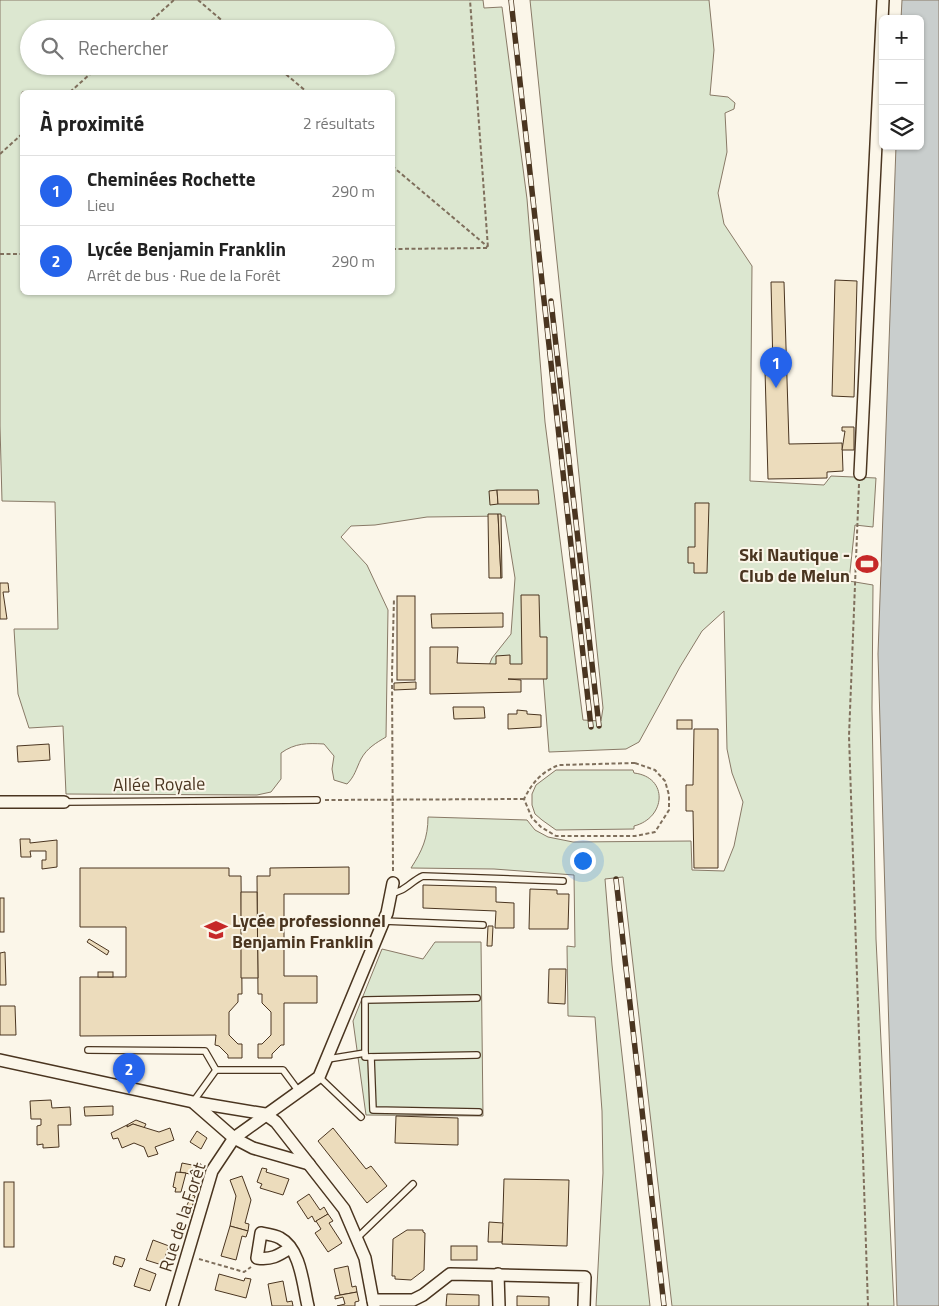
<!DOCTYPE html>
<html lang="fr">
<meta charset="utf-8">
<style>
body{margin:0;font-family:"Titillium Web",sans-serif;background:#f2f2f2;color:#222}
.controls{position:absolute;right:15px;top:15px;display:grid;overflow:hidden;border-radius:8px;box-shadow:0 1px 4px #0004}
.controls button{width:45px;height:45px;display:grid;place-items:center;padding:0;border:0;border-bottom:1px solid #e0e0e0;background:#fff;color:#222;font:25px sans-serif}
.you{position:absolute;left:582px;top:860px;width:18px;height:18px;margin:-12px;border:4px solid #fff;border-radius:50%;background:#1a73e8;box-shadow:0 0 0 8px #1a73e833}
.badge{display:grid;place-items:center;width:32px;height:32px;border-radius:50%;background:#2563eb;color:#fff;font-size:16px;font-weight:700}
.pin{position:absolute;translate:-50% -41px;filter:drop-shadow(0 1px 2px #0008)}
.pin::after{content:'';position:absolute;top:26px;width:18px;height:15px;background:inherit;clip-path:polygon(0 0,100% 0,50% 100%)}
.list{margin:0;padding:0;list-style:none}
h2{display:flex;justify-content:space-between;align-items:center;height:65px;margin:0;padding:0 20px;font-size:21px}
h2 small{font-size:16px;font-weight:400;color:#767676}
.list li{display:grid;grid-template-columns:32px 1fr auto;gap:15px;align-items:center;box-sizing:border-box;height:70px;padding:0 20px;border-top:1px solid #e0e0e0}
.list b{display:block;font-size:19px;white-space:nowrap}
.list p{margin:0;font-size:16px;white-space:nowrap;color:#767676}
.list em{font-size:16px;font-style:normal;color:#767676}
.icon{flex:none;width:28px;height:28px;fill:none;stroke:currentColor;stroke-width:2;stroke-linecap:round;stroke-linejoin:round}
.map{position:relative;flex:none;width:939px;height:1306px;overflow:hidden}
.search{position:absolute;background:#fff;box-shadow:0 1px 4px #0004;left:20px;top:20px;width:375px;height:55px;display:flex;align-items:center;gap:12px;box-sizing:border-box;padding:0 18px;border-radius:28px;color:#767676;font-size:19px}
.panel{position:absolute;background:#fff;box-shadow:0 1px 4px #0004;left:20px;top:90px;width:375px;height:205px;border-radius:8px}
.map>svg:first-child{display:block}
</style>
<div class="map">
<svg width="939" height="1306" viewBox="0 0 939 1306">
<rect width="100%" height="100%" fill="#fbf6e9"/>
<g fill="#dce7d0" stroke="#887966" fill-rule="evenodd">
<path d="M0,0h483l1,8 18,-1 25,192 18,223 38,298 18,1 2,-13 -73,-708h179l5,50 -4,45 18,2 7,6 -1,6 -9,4 2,39 -9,41 6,31 28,42 -2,215 74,4 7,-9 45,2 -3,49 -18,-2 -6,56 24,4 -1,123 4,231 18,367h-222l-49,-429 -18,2 7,86 38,341h-54l7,-133 -1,-62 -7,-94 -27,-1 -1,-70 8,1 -1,-72 -80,-6 -83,-1c11,-17 17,-30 17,-51l99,3 8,10 13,7 25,5 118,-1 1,29 32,1 10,-25 9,-44 -11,-29 -5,-24 -3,-138 -22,20 -22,36 -41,75 -13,7 -77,3 -6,-77h-58l7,-17 19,-24 4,-56 -10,-62 -78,1 -52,8 -24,1 -10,11 26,28 21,45 -2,127c-10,6 -19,11 -25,22 -5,10 -6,17 -14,25l-13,-4 -2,-11 2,-13 -10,-12c-17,-1 -29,-1 -43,9v26l-10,13 -14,3 -191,-1 -3,-68 -34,2 -11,-34 -4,-65h44l-3,-127 -53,-1 -2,-75zM29,29h357v37h-357zM22,92h370v200h-370z"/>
<path d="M556,770h77l1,3c35,4 32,45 0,53v3l-78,1 -14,-10 -7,-6 -3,-9v-11l4,-9z"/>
<path d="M435,942h46l2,174 -117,-1 -13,-94 29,-72 41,10z"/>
</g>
<path fill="#c9cecd" stroke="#887966" d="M902,0h37v1306h-42l-19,-652 18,-508h24v-127h-19z"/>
<g fill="#ecdcbc" stroke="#4a3520">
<path d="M835,280l22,1 -3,116 -22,-1z"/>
<path d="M771,282h13l5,162 53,-1 1,28 -16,1v6l-59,1 -3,-109 8,-1z"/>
<path d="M842,427h12v23h-12l3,-19h-3z"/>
<path d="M497,490l1,14 -8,1 -1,-14z"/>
<path d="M497,490h41l1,14h-41z"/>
<path d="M695,503h14l-2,70h-13v-10h-6v-16h7z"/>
<path d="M488,514h10l3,64h-12z"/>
<path d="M498,514h3l1,64h-1z"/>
<path d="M0,583h8l1,9h-6l4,27h-7z"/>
<path d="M521,595h18l1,42h7v42h-39l13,1v12l-91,2v-47h28l-1,16 39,1v-8l14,-1v9h12z"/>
<rect x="397" y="596" width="18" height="84"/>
<path d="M503,613v14l-71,1 -1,-14z"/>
<path d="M416,682v7l-22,1v-7z"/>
<path d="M453,707h31l1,11 -31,1z"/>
<path d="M517,710l10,1v3l14,1v12l-33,2v-15h9z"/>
<rect x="677" y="720" width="15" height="9"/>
<path d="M694,729h24v139h-24l-1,-57h-7v-26h7z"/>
<path d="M49,744l1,16 -32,2 -1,-16z"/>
<path d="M20,839h10v4l27,-3v27l-15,2v-9h4v-9h-16l1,6h-10z"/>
<path d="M349,867v27h-65v82h33v27h-33v42h-3l-9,9v4h-14v-14h4l9,-9v-23l-9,-9v-9h-4l-1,-118h13v-8z"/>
<path d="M80,868h149v8h12l1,118h-4v8l-9,10v23l9,9h4v14h-14v-3l-9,-9 -4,-1 1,-10 -136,1v-59h46v-50h-46z"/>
<path d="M423,885l73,2v15l18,1v25h-19l1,-17 -73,-3z"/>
<path d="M530,889l27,1v4h12l-1,35h-39z"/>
<path d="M241,892h16l1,86h-17z"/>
<rect x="0" y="898" width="4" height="34"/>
<path d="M488,926h5l-1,20h-5z"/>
<path d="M89,939l20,12 -2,4 -20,-13z"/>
<path d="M5,952l1,33h-6v-32z"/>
<path d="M549,969h17l-1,35 -17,-1z"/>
<rect x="98" y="972" width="15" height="5"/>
<path d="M0,1006h15l1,29h-16z"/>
<path d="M51,1100l1,8 18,-1 1,18h-13l1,22 -16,1v-4l-6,1v-19l4,-1v-6h-10l-1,-18z"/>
<path d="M113,1106v9l-28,1 -1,-9z"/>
<path d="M396,1116l62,2v27l-63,-2z"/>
<path d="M136,1120l10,4 -2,4 -11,-4 -6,3v-2z"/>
<path d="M133,1124l26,8 11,-4 4,12 -19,7 3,7 -10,3 -4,-10 -10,-4 -12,5 -4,-10 -5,1 -2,-6 16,-8v2z"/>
<path d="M333,1128l33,41 5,-3 16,20 -20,17 -49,-62z"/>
<path d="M197,1131l10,7 -6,11 -11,-7z"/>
<path d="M182,1163l15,3 1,-2h3l-1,12 -20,-4z"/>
<path d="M262,1168l5,1 -1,3 23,7 -6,16 -23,-7 2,-4 -5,-2z"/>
<path d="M176,1172l10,1 -5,19h-6l1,-4 -3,-1z"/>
<path d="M242,1176l9,24 -6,23 4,1 -1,7 -18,-5 6,-30 -6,-16z"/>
<path d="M504,1179l65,1 -2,66 -65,-2z"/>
<rect x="4" y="1182" width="10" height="65"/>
<path d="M309,1194l11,16 4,-3 4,7 -13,8 -3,-6 -4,3 -11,-17z"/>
<path d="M192,1195l3,1 -4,15 -6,-2z"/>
<path d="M328,1214l5,7 -4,2 13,20 -14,9 -13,-19 6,-4 -5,-8z"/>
<path d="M489,1222l14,1 -1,19h-14z"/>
<path d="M230,1226l18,5 -2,6 -4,-1 -6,24 -15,-4z"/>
<path d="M407,1230h16v2l2,1 -1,37 -13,10 -16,-1v-3h-3l1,-37z"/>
<path d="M153,1240l16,6 -7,19 -16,-5z"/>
<rect x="451" y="1246" width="26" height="14"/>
<path d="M115,1256l10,3 -3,8 -9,-3z"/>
<path d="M348,1266l4,21 4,-1 1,6 -17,3 -6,-26z"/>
<path d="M140,1268l16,6 -6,17 -16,-5z"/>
<path d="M219,1274l25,7 1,-3 6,1 -5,19 -31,-8z"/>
<path d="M283,1281l4,21 5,-1 1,5h-21l-4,-22z"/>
<path d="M357,1292l2,9 -4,1v4h-18l8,-2 -2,-7 -8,2v-3z"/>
<path d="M447,1294l32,1v11h-33z"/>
<path d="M517,1296l32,1v9h-32z"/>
</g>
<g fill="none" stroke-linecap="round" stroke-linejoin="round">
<defs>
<g id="lane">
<path d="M64,802l253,-2"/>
<path d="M391,893c14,-1 20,-12 32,-17l140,5"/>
<path d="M383,921l100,4"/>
<path d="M477,998l-112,2v57l112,-2"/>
<path d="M88,1050l117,1 11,19"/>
<path d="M371,1057l2,53 106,2"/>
<path d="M328,1059l37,-6"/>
<path d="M319,1077l42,40"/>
<path d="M193,1102l23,-32h67l17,23"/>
<path d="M357,1238l56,-54"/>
</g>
<g id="street">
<path d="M860,474l23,-474"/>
<path d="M0,802h64"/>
<path d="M0,1060l193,42 72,12 11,8 68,87 21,49 9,48"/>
<path d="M194,1103l40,35 19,10 56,16"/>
<path d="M290,1248c-12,8 -19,12 -33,10l4,-25c6,1 14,2 19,5 21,11 23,48 28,68"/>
<path d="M498,1274l1,32"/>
<path d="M373,1300h40l10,-5 27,-21 135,3 -1,29"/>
<path d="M172,1306l40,-135 22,-33 85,-61 68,-164 6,-30"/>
</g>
</defs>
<use href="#lane" stroke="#4a3520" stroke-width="8"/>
<use href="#street" stroke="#4a3520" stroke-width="14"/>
<g stroke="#7f6f5c" stroke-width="2" stroke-dasharray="4 2.5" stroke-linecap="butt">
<path d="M198,0l34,29"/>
<path d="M142,29l32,-29"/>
<path d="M276,66l31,26"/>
<path d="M70,92l29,-26"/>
<path d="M0,154l22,-20"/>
<path d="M392,166l96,81"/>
<path d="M392,249l96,-1 -18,-248"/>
<path d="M0,254h22"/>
<path d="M859,484l-10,252 19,570"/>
<path d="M635,763l20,7 10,11 4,14v15l-14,22 -20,4h-79l-15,-9 -9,-9 -8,-19c8,-16 17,-27 35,-34z"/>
<path d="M325,800l199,-1"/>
<path d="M393,871l-1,-197 2,-76"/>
<path d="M199,1259l45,13 7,-5"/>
</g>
<use href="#lane" stroke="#fbf6e9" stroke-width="5.5"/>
<use href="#street" stroke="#fbf6e9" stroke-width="11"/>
<defs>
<g id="rail">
<path d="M511,0l80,727"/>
<path d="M551,301l48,425"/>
<path d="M616,879l48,427"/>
</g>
</defs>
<use href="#rail" stroke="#4a3520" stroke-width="5.5"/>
<use href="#rail" stroke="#fbf6e9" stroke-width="4" stroke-dasharray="11" stroke-linecap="butt"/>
</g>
<defs>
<symbol id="stadium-bare" viewBox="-9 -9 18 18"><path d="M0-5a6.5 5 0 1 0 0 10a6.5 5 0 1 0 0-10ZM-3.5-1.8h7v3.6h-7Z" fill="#c62828" stroke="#fbf6e9" stroke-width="2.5" paint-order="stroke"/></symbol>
<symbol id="school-bare" viewBox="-9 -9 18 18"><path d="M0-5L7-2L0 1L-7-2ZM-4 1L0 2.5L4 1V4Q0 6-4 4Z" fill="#c62828" stroke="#fbf6e9" stroke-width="2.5" paint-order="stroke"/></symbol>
</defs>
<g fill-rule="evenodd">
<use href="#stadium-bare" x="851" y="548" width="32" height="32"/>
<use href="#school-bare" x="200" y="914" width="32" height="32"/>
</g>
<g text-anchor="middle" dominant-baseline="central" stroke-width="4" stroke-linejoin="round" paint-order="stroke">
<g font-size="18" font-weight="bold" fill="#4a3520" stroke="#fbf6e9" text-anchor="end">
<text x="850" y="554">Ski Nautique -<tspan x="850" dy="21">Club de Melun</tspan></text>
<text x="232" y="920" text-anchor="start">Lycée professionnel<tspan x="232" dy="21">Benjamin Franklin</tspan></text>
</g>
<g font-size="18" fill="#4a3520" stroke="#fbf6e9">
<text transform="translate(159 784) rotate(-1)">Allée Royale</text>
<text transform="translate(182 1217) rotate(-72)">Rue de la Forêt</text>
</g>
</g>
</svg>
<div class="controls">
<button>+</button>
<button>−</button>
<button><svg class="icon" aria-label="layers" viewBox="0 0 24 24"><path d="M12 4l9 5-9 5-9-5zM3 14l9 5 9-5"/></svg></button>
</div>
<div class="you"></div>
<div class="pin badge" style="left:776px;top:388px">1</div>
<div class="pin badge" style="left:129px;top:1094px">2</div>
<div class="search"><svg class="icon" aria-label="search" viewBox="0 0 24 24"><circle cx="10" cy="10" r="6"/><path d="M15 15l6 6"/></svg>Rechercher</div>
<section class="panel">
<h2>À proximité<small>2 résultats</small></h2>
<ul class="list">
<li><span class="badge">1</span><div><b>Cheminées Rochette</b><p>Lieu</p></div><em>290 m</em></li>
<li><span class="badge">2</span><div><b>Lycée Benjamin Franklin</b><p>Arrêt de bus · Rue de la Forêt</p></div><em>290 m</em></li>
</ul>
</section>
</div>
